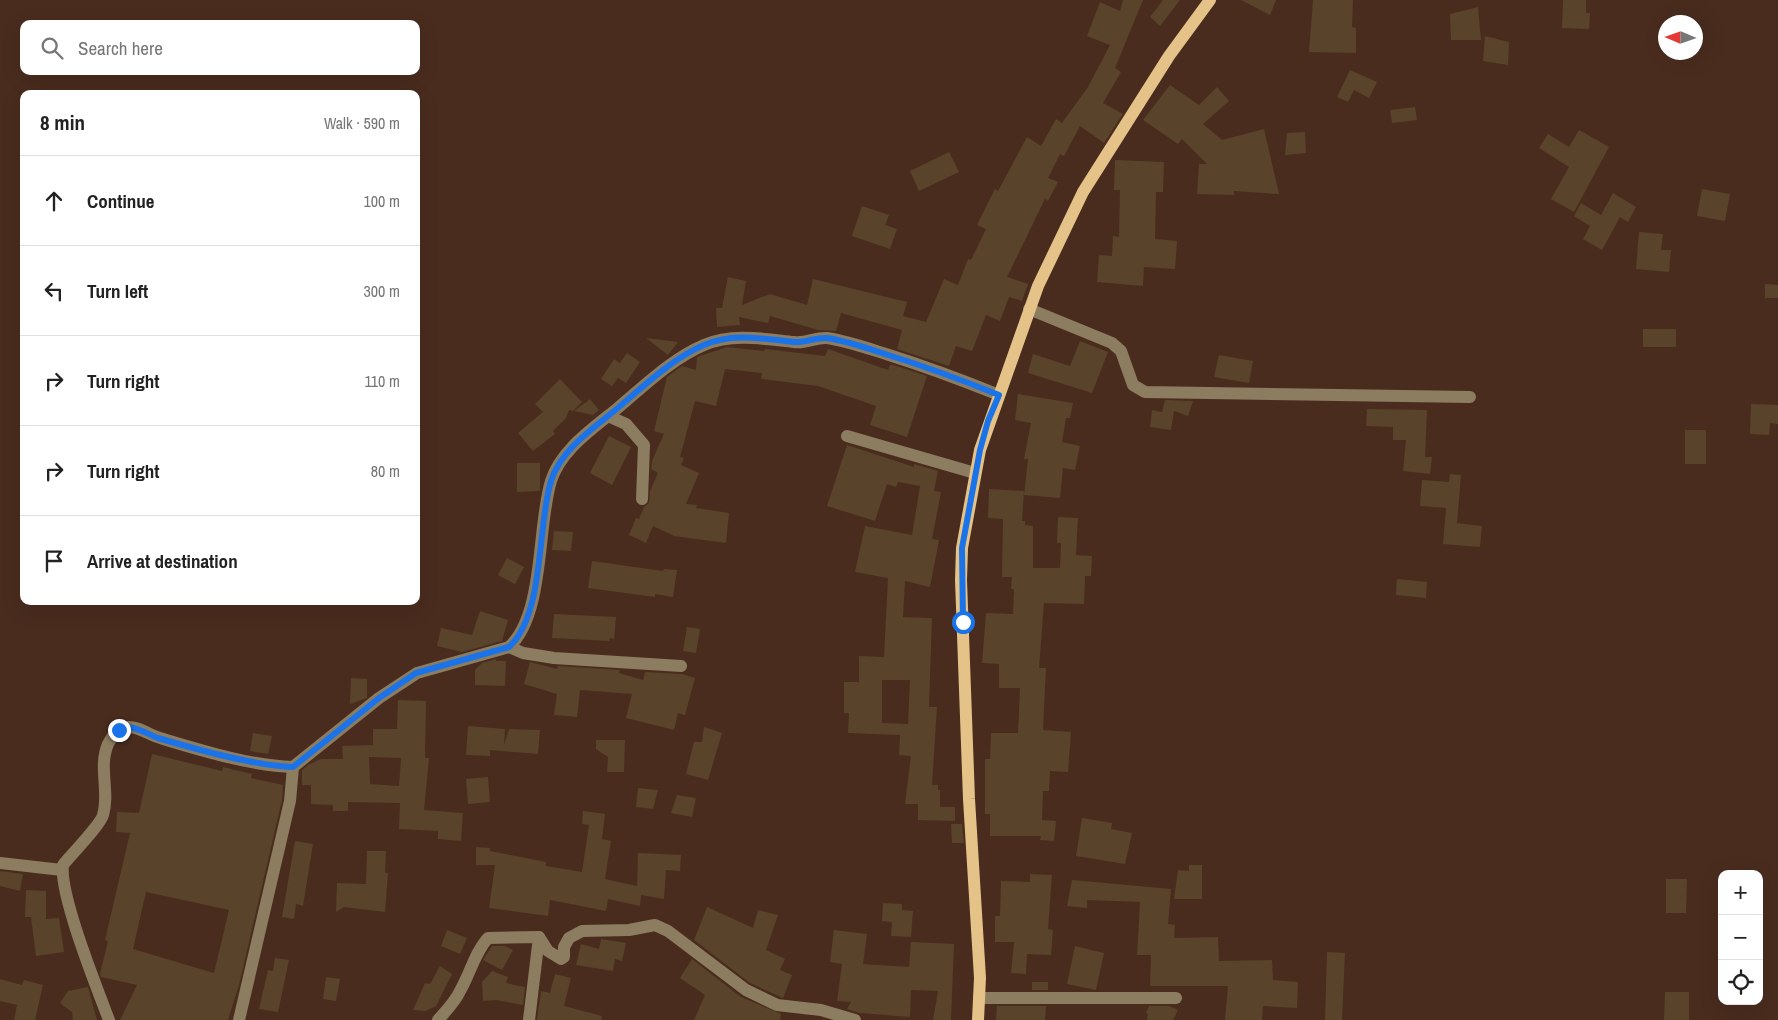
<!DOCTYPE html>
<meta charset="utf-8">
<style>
body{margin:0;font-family:"Archivo Narrow",sans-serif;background:#f2f2f2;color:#222}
.controls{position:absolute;right:15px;bottom:15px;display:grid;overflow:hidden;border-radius:10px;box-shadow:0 5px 20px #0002}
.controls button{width:45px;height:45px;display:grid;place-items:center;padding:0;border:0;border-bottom:1px solid #e0e0e0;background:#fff;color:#222;font:25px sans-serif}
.compass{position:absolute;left:1658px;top:15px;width:45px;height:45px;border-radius:50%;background:#fff;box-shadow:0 5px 20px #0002;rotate:272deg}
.stop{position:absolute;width:15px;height:15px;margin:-11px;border:4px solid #1a73e8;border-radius:50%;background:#fff}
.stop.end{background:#1a73e8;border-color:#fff;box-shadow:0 1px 5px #0008}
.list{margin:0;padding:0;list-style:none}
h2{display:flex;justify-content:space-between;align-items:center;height:65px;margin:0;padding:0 20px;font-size:21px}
h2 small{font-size:16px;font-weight:400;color:#767676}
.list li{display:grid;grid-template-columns:32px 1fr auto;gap:15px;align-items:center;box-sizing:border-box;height:90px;padding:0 20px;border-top:1px solid #e0e0e0}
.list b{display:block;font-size:19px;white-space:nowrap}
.list em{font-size:16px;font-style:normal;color:#767676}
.icon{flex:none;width:28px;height:28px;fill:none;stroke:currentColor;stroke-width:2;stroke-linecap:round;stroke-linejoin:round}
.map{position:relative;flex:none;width:1778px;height:1020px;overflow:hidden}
.search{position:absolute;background:#fff;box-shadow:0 5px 20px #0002;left:20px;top:20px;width:400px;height:55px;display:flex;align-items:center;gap:12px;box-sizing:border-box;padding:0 18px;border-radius:10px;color:#767676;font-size:19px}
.panel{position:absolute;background:#fff;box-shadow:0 5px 20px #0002;left:20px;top:90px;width:400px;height:515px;border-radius:10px}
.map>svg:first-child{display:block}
</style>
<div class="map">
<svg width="1778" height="1020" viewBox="0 0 1778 1020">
<rect width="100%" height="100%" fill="#492c1e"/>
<g fill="#59432a" fill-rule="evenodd">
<path d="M1123,0h20l-28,68 6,4 -18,31 20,11 -19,29 -24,-17 -16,30 -4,-2 -12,24 10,4 -10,19 -3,-2 -38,78 21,7 -6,17 -13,-4 -9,24 -14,-6 -14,36 -16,-5 -7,20 -52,-17 5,-19 -61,-17 -5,18 -18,-1 -48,-14 -2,7 -29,-6 1,8 -23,2 -1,-19h6l6,-31 18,4 -4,24 28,-11 37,11 6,-26 94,23 -4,14 23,6 18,-43 14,6 10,-26 3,1 15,-31 -9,-4 18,-36 3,2 29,-54 14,9 15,-27 6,4 26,-36 22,-42 -23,-9 13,-34 20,9z"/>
<path d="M1163,0h17l-20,26 -10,-9z"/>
<path d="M1241,0h35l-6,15z"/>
<path d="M1313,0h40l-1,27 4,1v25l-47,-1z"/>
<path d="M1563,0h23v13h4l-1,16 -27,-1z"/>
<path d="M1478,7l3,33h-30l-1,-26z"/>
<path d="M1485,36l24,6 -1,23 -25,-4z"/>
<path d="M1350,70l27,12 -8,16 -15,-8 -6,12 -11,-5z"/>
<path d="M1170,85l29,20 18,-18 12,14 -26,23 19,16 42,-11 15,65 -45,-3v4l-37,-1 2,-30h8l-25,-25 -4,5 -35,-24z"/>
<path d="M1415,107l2,13 -25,3 -2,-13z"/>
<path d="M1579,130l30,17 -35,65 -23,-13 18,-32 -30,-19 9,-14 21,13z"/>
<path d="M1305,132l1,21 -21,2 2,-22z"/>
<path d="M949,152l10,20 -40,19 -9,-20z"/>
<path d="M1115,160l49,2 -1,30h-7l-1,47 22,2 -2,28 -31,-2 -1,19 -46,-4 2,-27 13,1 1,-20 6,1 1,-47h-6z"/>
<path d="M1702,189l28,5 -5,27 -28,-5z"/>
<path d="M1613,193l23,14 -8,15 -8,-5 -18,33 -19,-11 7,-13 -16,-10 7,-13 20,12z"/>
<path d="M862,206l27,9 -4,10 12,4 -7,20 -38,-13z"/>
<path d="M1639,232l24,2 -2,16h10l-2,22 -33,-3z"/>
<path d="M1765,284l13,1v13h-13z"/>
<rect x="1643" y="329" width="33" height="18"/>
<path d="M646,338l32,4 -10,13z"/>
<path d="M1080,341l28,11 -16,41 -64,-20 5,-19 37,12z"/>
<path d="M727,347l37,4 1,-2 60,7 3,-7 60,21 2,-5h3l34,11 -20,61 -37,-12 6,-19 -58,-20 -57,-7 1,-6 -37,-4 -9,37 -21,-5 -15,56 4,1 -3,7 18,8 -13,31 11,1 -1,3 33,5 -3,30 -52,-7 -21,-10 -7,17 -17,-8 7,-17 3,1 5,-12 5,-4 1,-12 8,-18 -7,-4 1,-8 12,-27 -10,-3 13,-54 15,-11 14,4 1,-13z"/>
<path d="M627,353l13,9 -14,21 -8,-5 -6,8 -11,-7 13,-20 6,4z"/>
<path d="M1219,355l34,6 -4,22 -35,-6z"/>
<path d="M560,379l22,23 -9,9 -4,-1 -3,8 -13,13 2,3 -22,17 -15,-18 25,-21 -8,-8z"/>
<path d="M1018,394l55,9 -3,15h-4l-4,24 18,4 -5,24 -12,-2 -3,30 -36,-3 4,-36h-4l7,-36 -16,-3z"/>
<path d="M590,399l9,11 -6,5 -19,-4z"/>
<path d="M1165,400l28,1 -5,15 -14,-5 -3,19 -21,-3 2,-17 10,2z"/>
<path d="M1751,404l27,1v19l-8,-1 -1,12 -19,-1z"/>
<path d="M1367,409l60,1 -2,47h7l-2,17 -27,-3 3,-31h-13v-13l-27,-1z"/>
<rect x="1685" y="430" width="21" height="34"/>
<path d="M609,436l22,11 -19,38 -22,-12z"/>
<path d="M847,445l67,22v-3l24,7 -4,20 7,1 -9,47 7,1 -9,47 -25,-6 -2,36 29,1 -3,89h8l-5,78h6v5h2v17h15v14l-37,-1v-16h-13l6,-48 -12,-1 1,-20 -52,-2 1,-20h-5v-31h15v-26l25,1 4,-79 -33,-6 10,-46 47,9 8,-49 -22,-4 -2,5 -9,-3 -12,37 -48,-15zM882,680h28l-2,44 -26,-1z"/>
<path d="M517,463h23v28l-23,1z"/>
<path d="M1450,474l11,1 -4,48 25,3 -2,21 -37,-3 3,-36 -26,-2 2,-26 27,2z"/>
<path d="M989,489l35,2 -2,30h3v4l8,1v42h27l1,-25h-4l1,-26 20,1 -2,37 16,1 -1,20h-6l-1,28 -40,-1 -5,65h7l-3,62 28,2 -3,40 -18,-1 -1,20h-6l-1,29 14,1 -2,20 -14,-1 1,-4h-51v-22h-5v-55h5l1,-26h27l2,-45h-21v-24l-17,-1 4,-50 27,1 1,-25h-3l1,-12h-10l1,-58 -15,-1z"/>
<path d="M554,531l19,1 -2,19 -19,-1z"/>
<path d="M507,558l17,9 -9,17 -17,-9z"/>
<path d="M592,561l71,10 1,-2 13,1 -4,27 -18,-3v3l-67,-9z"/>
<path d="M1397,579l30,3 -1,16 -30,-3z"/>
<path d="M480,611l28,9 -6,21 -40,11 -25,-6 4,-18 31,7z"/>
<path d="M554,614l62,3 -2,22 -4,-1 -1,3 -57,-3z"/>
<path d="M687,627l13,2 -4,24 -13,-2z"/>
<path d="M496,659v2h10l-1,25 -30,-1v-15l7,-7z"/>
<path d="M530,662l27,7 1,-3 62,4 -1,3 24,7 2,-8 37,2 13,4 -10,37 -7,-2 -4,17 -48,-12 6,-24 -52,-4 -3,27 -23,-2 3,-21 -33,-10z"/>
<path d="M351,678l16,1v19l-17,6z"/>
<path d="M398,700l28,1 -1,57h4l-5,52 39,3 -2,28 -23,-2v-8l-39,-2 1,-26 -52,-1v9h-15v-6l-22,-1v-19h-9v-15l6,-5 13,-6h22l-1,-13 31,-1v-16h24zM369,757l32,1 -2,28 -29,-2z"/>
<path d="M468,726l37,3 -1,16 5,-16 31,1 -2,24 -48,-4v6l-24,-1z"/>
<path d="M704,727l18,6 -14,47 -22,-6 8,-32h8z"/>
<path d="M253,733l19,3 -4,18 -18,-3z"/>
<path d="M596,740h29l-1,32h-17l1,-15 -12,-8z"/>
<path d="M152,754l70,17 1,-4 29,7 -1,4 32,7 -1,15 -43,185 -11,35h-108l17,-35 -36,-8 -1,-3 8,-33 -3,-1 25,-107 -14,-1 1,-20 22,1zM146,892l83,18 -15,63 -81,-24z"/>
<path d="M488,777l2,25 -22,2 -2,-25z"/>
<path d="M638,788l20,2 -5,19 -17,-2z"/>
<path d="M677,795l19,3 -4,19 -21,-4z"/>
<path d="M583,811l22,3 -3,25 9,2 -6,38 32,7 1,-33 43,2 -1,16 -14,-1 -2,29 -23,-4 -1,11 -32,-7 -2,12 -56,-11 -2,16 -59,-8 6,-43h-19v-18l14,1v3l56,11v4l36,6 7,-47 -7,-1z"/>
<path d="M1082,818l30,5 -1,6 21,4 -7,31 -49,-8z"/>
<path d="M951,824h11l2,19h-12z"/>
<path d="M295,841l18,3 -10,62 -7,-2 -2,15 -12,-2z"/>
<path d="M367,851h19l-1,22h3l-3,39 -41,-5 -8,5 1,-29 29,1z"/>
<path d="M1189,865h13v34h-28l4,-29 11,1z"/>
<path d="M0,871l23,3 -3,17 -20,-5z"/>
<path d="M1030,874l22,1 -4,54 5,1 -2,25 -24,-1 -1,20 -15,-1 3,-31h-19v-26h5l1,-35 29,1z"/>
<path d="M1666,879h21l-1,34h-20z"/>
<path d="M1072,880l99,9 -3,35 7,1 -1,13 44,-1 1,24 53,-1 1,20 25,2 -1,26 -34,-2 -1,14h-37l3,-34h-78l1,-31h-14l3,-53 -53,-2v8l-20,-2z"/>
<path d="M26,890l20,1v28l13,-1 5,34 -28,4 -5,-39h-6z"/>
<path d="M883,903l19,1v6l11,1 -2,26 -20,-1 1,-14 -10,-1z"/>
<path d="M707,907l46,21 5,-18 20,5 -12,35 19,9 -5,11 12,5 -9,23 -33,-15 -56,-43z"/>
<path d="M447,930l20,8 -7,16 -19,-8z"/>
<path d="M834,930l33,4 -4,30 46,3 2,-25 43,2 -3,76h-18l5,-29 -27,-1 -1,27 -50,-4 -13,-4 4,-7 -14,-1 5,-37 -12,-2z"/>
<path d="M601,939l25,4 -4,18 -7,-2 -2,12 -37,-6 5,-21 18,5z"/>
<path d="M492,946h13l8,4 -11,20 -19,-10z"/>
<path d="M1075,946l29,7 -8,37 -29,-6z"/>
<path d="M1327,952l18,1 -3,67h-17z"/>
<path d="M275,958l14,2 -11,52 -19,-3 9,-39 5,1z"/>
<path d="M692,959l49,38 40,17 -1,6h-86l11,-25 -25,-17z"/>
<path d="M440,966l12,8 -16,32 -11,5 -12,-1 12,-27 5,1z"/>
<path d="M492,971l16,6 -2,6 19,4 -2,18 -27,-5 -13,1 -1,-19z"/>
<path d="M555,974l16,4 -7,28 38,10 -1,4h-64l4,-29 9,2z"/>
<path d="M326,977l14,2 -4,22 -13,-2z"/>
<path d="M0,979l22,6 2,-5 19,5 -8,35h-21l3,-15 -17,-4z"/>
<rect x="1032" y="982" width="16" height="8"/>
<path d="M88,987l9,33h-24l-1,-8 -12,-9 8,-12z"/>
<path d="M1665,992h24v28h-25z"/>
<path d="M997,1006h49l-1,14h-49z"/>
<path d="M1149,1006h20l9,4 -5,10h-26l1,-6 -2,-1z"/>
</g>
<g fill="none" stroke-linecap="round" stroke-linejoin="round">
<g stroke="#8c7c60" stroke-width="12">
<path d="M1029,309l83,34 9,8 12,34 12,7 325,5"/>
<path d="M608,416l18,8 18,21 -2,54"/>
<path d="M847,436l128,37"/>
<path d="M509,647l14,6 31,5 127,8"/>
<path d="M0,863l62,7"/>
<path d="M979,998h197"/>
<path d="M109,1020c-12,-32 -50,-126 -46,-155 8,-10 38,-41 40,-50 7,-23 -5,-48 5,-71 4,-8 11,-17 19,-17 11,-1 22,8 33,11 40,12 91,28 133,29l86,-69 38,-25 92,-26c36,-33 28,-121 42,-166 10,-32 43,-53 68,-74 26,-22 54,-49 85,-62 29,-12 60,-6 90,-3 11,2 22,-5 33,-4 20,3 40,10 59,16 38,12 76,26 113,41"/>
<path d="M239,1020l51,-219 3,-34"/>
<path d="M438,1020c8,-9 17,-18 22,-29 10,-17 15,-39 28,-53l51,-1 9,14 13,8 3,-2v-10l5,-9 13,-7 47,-1 26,-5 13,6 78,59 31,15 44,5 34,10"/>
<path d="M529,1020l10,-83"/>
</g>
<path stroke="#e5c288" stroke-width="12" d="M978,1020l2,-42 -11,-179 -8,-219 1,-32 18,-98 58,-164 45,-94 86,-136 41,-56"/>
</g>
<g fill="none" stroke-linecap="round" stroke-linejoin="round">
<path stroke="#1a73e8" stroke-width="6" d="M119,730c5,-2 9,-4 14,-2 9,2 17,7 25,10 37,11 97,28 135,29l86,-69 37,-25 93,-26c36,-33 28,-121 42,-166 10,-32 43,-53 68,-74 26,-22 54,-49 85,-62 29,-13 60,-6 90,-3 11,1 22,-5 33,-4 20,3 40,10 58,16 39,12 77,26 114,41l-11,26 -8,29 -18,98 1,74"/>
</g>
</svg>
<div class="controls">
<button>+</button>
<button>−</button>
<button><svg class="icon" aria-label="locate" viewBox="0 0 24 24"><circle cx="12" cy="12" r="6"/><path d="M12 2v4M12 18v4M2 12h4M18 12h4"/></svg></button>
</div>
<svg class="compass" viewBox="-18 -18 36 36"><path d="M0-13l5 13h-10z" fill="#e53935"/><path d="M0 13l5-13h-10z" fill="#767676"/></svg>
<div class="stop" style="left:963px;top:622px"></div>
<div class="stop end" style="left:119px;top:730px"></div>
<div class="search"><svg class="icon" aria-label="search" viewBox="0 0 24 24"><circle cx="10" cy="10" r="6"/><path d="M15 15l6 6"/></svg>Search here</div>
<section class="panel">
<h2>8 min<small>Walk · 590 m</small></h2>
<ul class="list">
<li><svg class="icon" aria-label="ahead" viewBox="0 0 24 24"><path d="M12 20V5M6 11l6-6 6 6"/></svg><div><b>Continue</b></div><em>100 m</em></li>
<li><svg class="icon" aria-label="left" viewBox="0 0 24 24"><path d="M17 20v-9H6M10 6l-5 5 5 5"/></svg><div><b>Turn left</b></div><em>300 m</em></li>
<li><svg class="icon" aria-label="right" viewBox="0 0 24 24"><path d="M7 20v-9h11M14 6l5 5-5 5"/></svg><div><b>Turn right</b></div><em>110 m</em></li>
<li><svg class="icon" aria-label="right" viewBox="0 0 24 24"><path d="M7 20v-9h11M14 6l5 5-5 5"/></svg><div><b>Turn right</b></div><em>80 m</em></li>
<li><svg class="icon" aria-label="arrive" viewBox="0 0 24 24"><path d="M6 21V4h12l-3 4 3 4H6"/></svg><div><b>Arrive at destination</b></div></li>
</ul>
</section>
</div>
